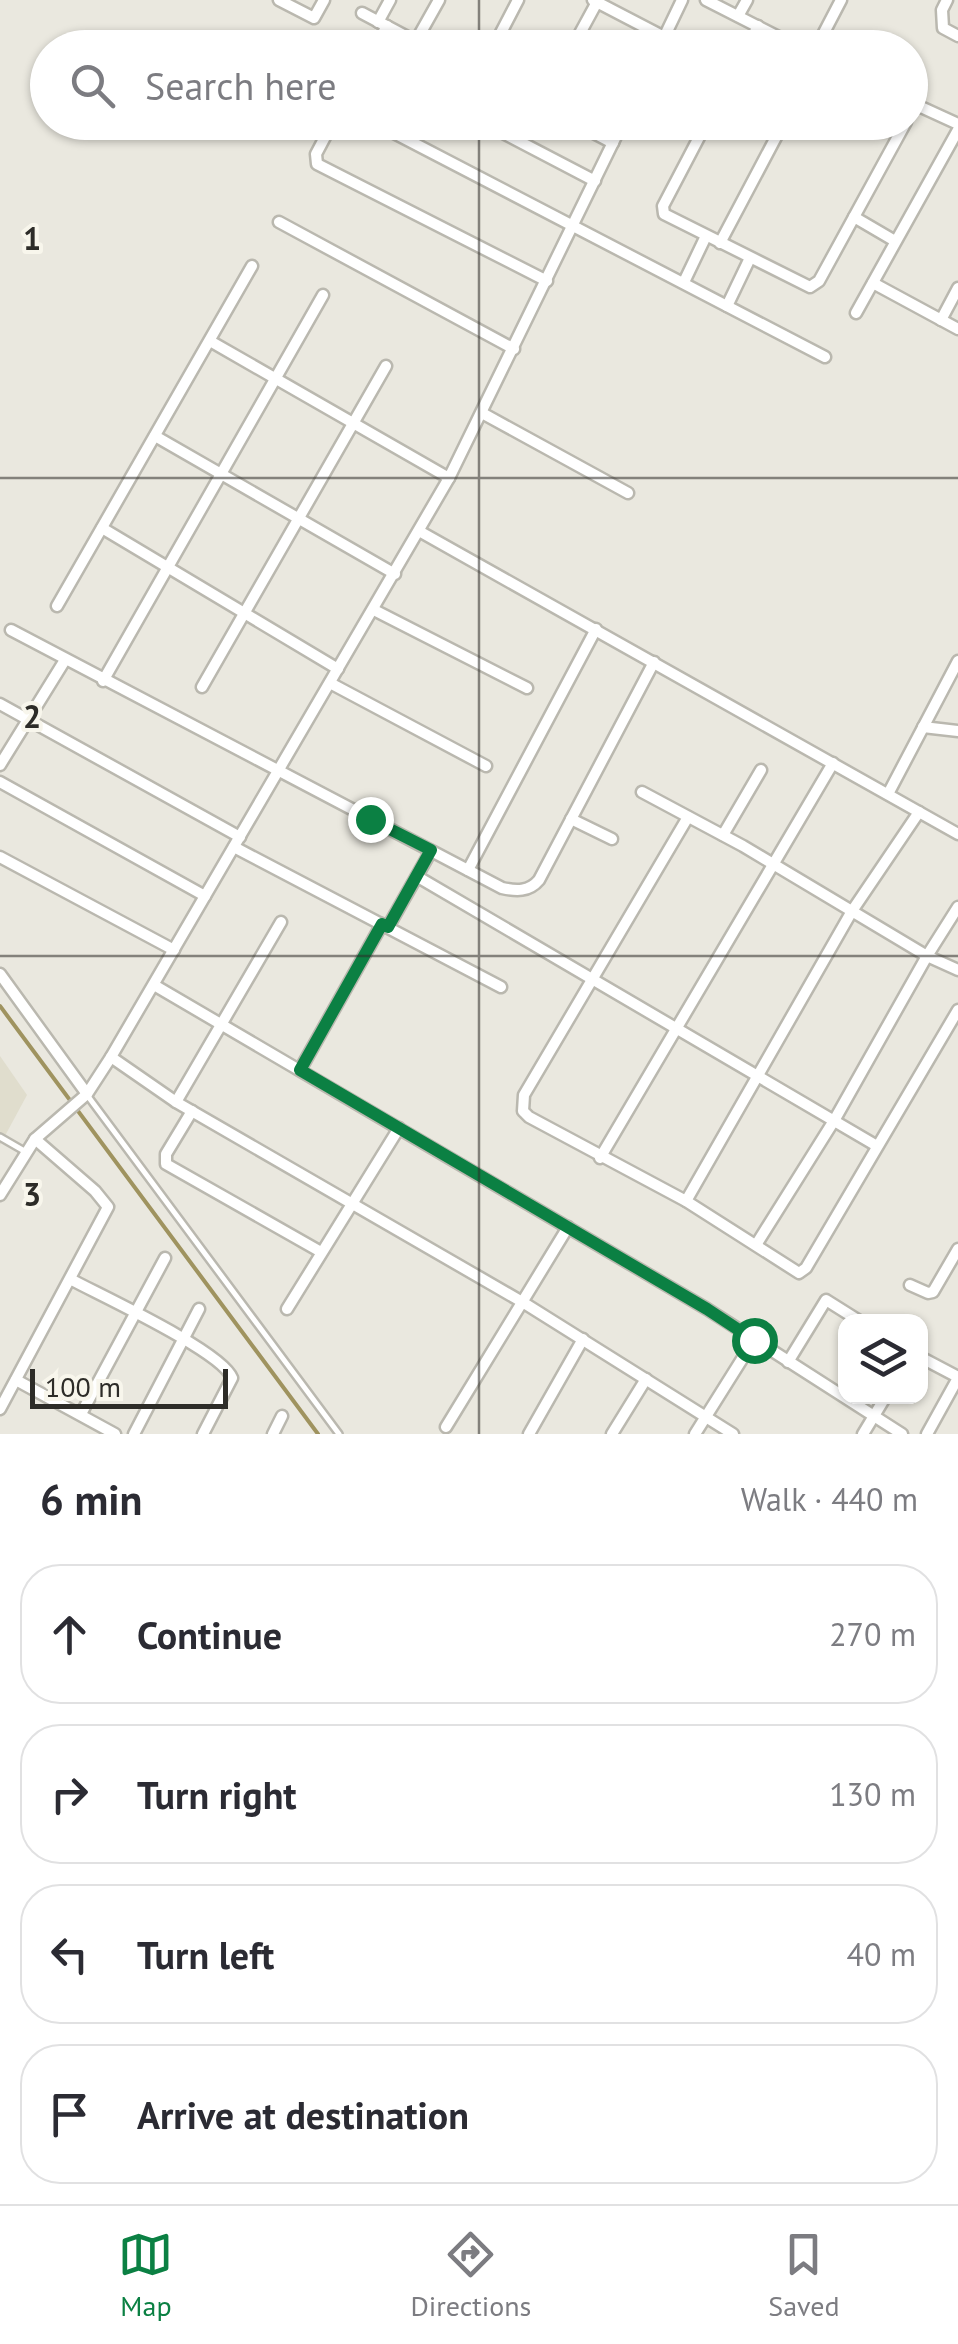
<!DOCTYPE html>
<meta charset="utf-8">
<style>
body{margin:0;font-family:"PT Sans",sans-serif;background:#f2f2f3;color:#2b2b33}
.controls{position:absolute;right:30px;bottom:30px;display:grid;overflow:hidden;border-radius:20px;box-shadow:0 2px 8px #0004}
.controls button{width:90px;height:90px;display:grid;place-items:center;padding:0;border:0;border-bottom:2px solid #e1e1e2;background:#fff;color:#2b2b33;font:50px sans-serif}
.scale{position:absolute;left:30px;bottom:25px;width:198px;box-sizing:border-box;padding-left:10px;border:5px solid #2d2c28;border-top:0;font-size:28px;line-height:35px;white-space:nowrap;color:#2d2c28;-webkit-text-stroke:8px #f8f6ec;paint-order:stroke}
.stop{position:absolute;width:30px;height:30px;margin:-22px;border:8px solid #0b8043;border-radius:50%;background:#fff}
.stop.end{background:#0b8043;border-color:#fff;box-shadow:0 2px 10px #0008}
.list{margin:0;padding:0;list-style:none}
h2{display:flex;justify-content:space-between;align-items:center;height:130px;margin:0;padding:0 40px;font-size:42px}
h2 small{font-size:32px;font-weight:400;color:#7c7c81}
.list li{display:grid;grid-template-columns:65px 1fr auto;gap:30px;align-items:center;box-sizing:border-box;height:140px;margin:0 20px 20px;padding:0 20px;border:2px solid #e1e1e2;border-radius:40px}
.list b{display:block;font-size:38px;white-space:nowrap}
.list em{font-size:32px;font-style:normal;color:#7c7c81}
.icon{flex:none;width:55px;height:55px;fill:none;stroke:currentColor;stroke-width:2;stroke-linecap:round;stroke-linejoin:round}
.map{position:relative;flex:none;width:958px;height:1434px;overflow:hidden}
.search{position:absolute;background:#fff;box-shadow:0 2px 8px #0004;left:30px;right:30px;top:30px;height:110px;display:flex;align-items:center;gap:25px;box-sizing:border-box;padding:0 35px;border-radius:55px;color:#7c7c81;font-size:38px}
.sheet{height:770px;background:#fff}
nav{display:flex;justify-content:space-around;align-items:center;box-sizing:border-box;height:140px;border-top:2px solid #e1e1e2;background:#fff;font-size:28px;color:#7c7c81}
nav a{display:grid;justify-items:center;gap:5px}
nav .on{color:#0b8043}
.map>svg:first-child{display:block}
</style>
<div class="map">
<svg width="958" height="1434" viewBox="0 0 958 1434">
<rect width="100%" height="100%" fill="#eae8df"/>
<path fill="#e0ddcd" d="M0,1056l27,39 -27,50z"/>
<g fill="none" stroke-linecap="round" stroke-linejoin="round">
<path stroke="#9f935f" stroke-width="4" d="M0,1006l318,428"/>
<defs>
<g id="lane">
<path d="M87,1095l252,339"/>
<path d="M0,1137l26,15"/>
</g>
<g id="street">
<path d="M279,0l35,18 10,-18"/>
<path d="M593,0l71,37"/>
<path d="M706,0l94,48"/>
<path d="M947,0l-5,10 1,18 15,8"/>
<path d="M362,13l66,35"/>
<path d="M738,16l9,-16"/>
<path d="M378,22l12,-22"/>
<path d="M416,41l23,-41"/>
<path d="M375,48l12,-22"/>
<path d="M493,48l25,-48"/>
<path d="M572,48l25,-46"/>
<path d="M659,48l23,-48"/>
<path d="M747,48l11,-22"/>
<path d="M816,48l25,-48"/>
<path d="M910,102l48,22"/>
<path d="M333,122l-17,32 1,10 230,117"/>
<path d="M373,122l452,235"/>
<path d="M482,122l113,59"/>
<path d="M573,122l40,21"/>
<path d="M707,122l-44,84 1,8 146,73 9,-6 87,-159"/>
<path d="M854,217l41,24"/>
<path d="M279,222l235,127"/>
<path d="M720,243l64,-121"/>
<path d="M684,282l22,-46"/>
<path d="M873,283l85,46"/>
<path d="M727,306l23,-48"/>
<path d="M856,313l102,-183"/>
<path d="M941,320l17,-32"/>
<path d="M210,341l239,137"/>
<path d="M482,413l146,80"/>
<path d="M155,436l240,138"/>
<path d="M102,528l236,141"/>
<path d="M419,531l539,303"/>
<path d="M57,606l195,-340"/>
<path d="M374,610l153,78"/>
<path d="M11,630l491,258c14,3 27,4 37,-8l115,-218"/>
<path d="M103,681l220,-386"/>
<path d="M330,683l156,83"/>
<path d="M202,687l184,-321"/>
<path d="M0,704l240,133"/>
<path d="M923,727l35,4"/>
<path d="M0,765l65,-105"/>
<path d="M0,782l205,114"/>
<path d="M642,792l101,54 184,110 31,14"/>
<path d="M888,794l70,-133"/>
<path d="M688,817l-164,278 -1,16 6,6 157,84 113,72 7,-5 152,-258"/>
<path d="M571,819l41,20"/>
<path d="M723,835l38,-65"/>
<path d="M234,847l267,140"/>
<path d="M0,857l174,93"/>
<path d="M468,870l128,-241"/>
<path d="M418,877l459,269"/>
<path d="M388,927l43,-76"/>
<path d="M0,974l87,120"/>
<path d="M154,985l553,324 195,125"/>
<path d="M111,1057l65,45 348,201 209,131"/>
<path d="M300,1070l82,-146"/>
<path d="M176,1102l105,-180"/>
<path d="M192,1111l-26,43v10l155,88"/>
<path d="M600,1158l233,-395"/>
<path d="M0,1195l35,-56 52,-45 24,-37 338,-579 174,-356"/>
<path d="M686,1201l166,-290 67,-99"/>
<path d="M756,1245l79,-126 92,-163 31,-49"/>
<path d="M72,1280c30,16 151,72 160,98l-29,56"/>
<path d="M910,1285l18,8 5,-1 25,-43"/>
<path d="M287,1309l112,-181"/>
<path d="M920,1357l38,20"/>
<path d="M788,1362l38,-62 35,22"/>
<path d="M16,1380l99,54"/>
<path d="M0,1409l108,-202 -13,-16 -60,-52"/>
<path d="M81,1414l84,-156"/>
<path d="M446,1427l122,-200"/>
<path d="M134,1434l65,-125"/>
<path d="M273,1434l9,-18"/>
<path d="M529,1434l54,-95"/>
<path d="M612,1434l34,-55"/>
<path d="M695,1434l59,-94"/>
<path d="M863,1434l23,-38"/>
<path d="M927,1434l31,-56"/>
</g>
</defs>
<use href="#lane" stroke="#bab8af" stroke-width="10"/>
<use href="#street" stroke="#bab8af" stroke-width="15"/>
<use href="#lane" stroke="#fff" stroke-width="5"/>
<use href="#street" stroke="#fff" stroke-width="10"/>
</g>
<g fill="none" stroke-linecap="round" stroke-linejoin="round">
<path stroke="#0b8043" stroke-width="12" d="M370,819l61,31 -43,77 -6,-3 -82,146 407,239 47,31"/>
</g>
<path fill="none" stroke="#2d2c28" stroke-width="2.5" stroke-opacity="0.55" d="M479,0v48M479,122v1312M0,478h958M0,956h958"/>
<g font-size="32" text-anchor="middle" font-weight="bold" fill="#2d2c28" stroke="#f8f6ec" stroke-width="8" stroke-linejoin="round" paint-order="stroke">
<text x="32" y="250">1</text>
<text x="32" y="728">2</text>
<text x="32" y="1206">3</text>
</g>
</svg>
<div class="controls">
<button><svg class="icon" aria-label="layers" viewBox="0 0 24 24"><path d="M12 4l9 5-9 5-9-5zM3 14l9 5 9-5"/></svg></button>
</div>
<div class="scale">100 m</div>
<div class="stop" style="left:754px;top:1340px"></div>
<div class="stop end" style="left:370px;top:819px"></div>
<div class="search"><svg class="icon" aria-label="search" viewBox="0 0 24 24"><circle cx="10" cy="10" r="6"/><path d="M15 15l6 6"/></svg>Search here</div>
</div>
<section class="sheet">
<h2>6 min<small>Walk · 440 m</small></h2>
<ul class="list">
<li><svg class="icon" aria-label="ahead" viewBox="0 0 24 24"><path d="M12 20V5M6 11l6-6 6 6"/></svg><div><b>Continue</b></div><em>270 m</em></li>
<li><svg class="icon" aria-label="right" viewBox="0 0 24 24"><path d="M7 20v-9h11M14 6l5 5-5 5"/></svg><div><b>Turn right</b></div><em>130 m</em></li>
<li><svg class="icon" aria-label="left" viewBox="0 0 24 24"><path d="M17 20v-9H6M10 6l-5 5 5 5"/></svg><div><b>Turn left</b></div><em>40 m</em></li>
<li><svg class="icon" aria-label="arrive" viewBox="0 0 24 24"><path d="M6 21V4h12l-3 4 3 4H6"/></svg><div><b>Arrive at destination</b></div></li>
</ul>
</section>
<nav>
<a class="on"><svg class="icon" aria-label="map" viewBox="0 0 24 24"><path d="M3 6l6-2 6 2 6-2v14l-6 2-6-2-6 2zM9 4v14M15 6v14"/></svg>Map</a>
<a><svg class="icon" aria-label="directions" viewBox="0 0 24 24"><path d="M12 3l9 9-9 9-9-9zM9 14v-3h6M13 9l2 2-2 2"/></svg>Directions</a>
<a><svg class="icon" aria-label="saved" viewBox="0 0 24 24"><path d="M7 4h10v16l-5-4-5 4z"/></svg>Saved</a>
</nav>
